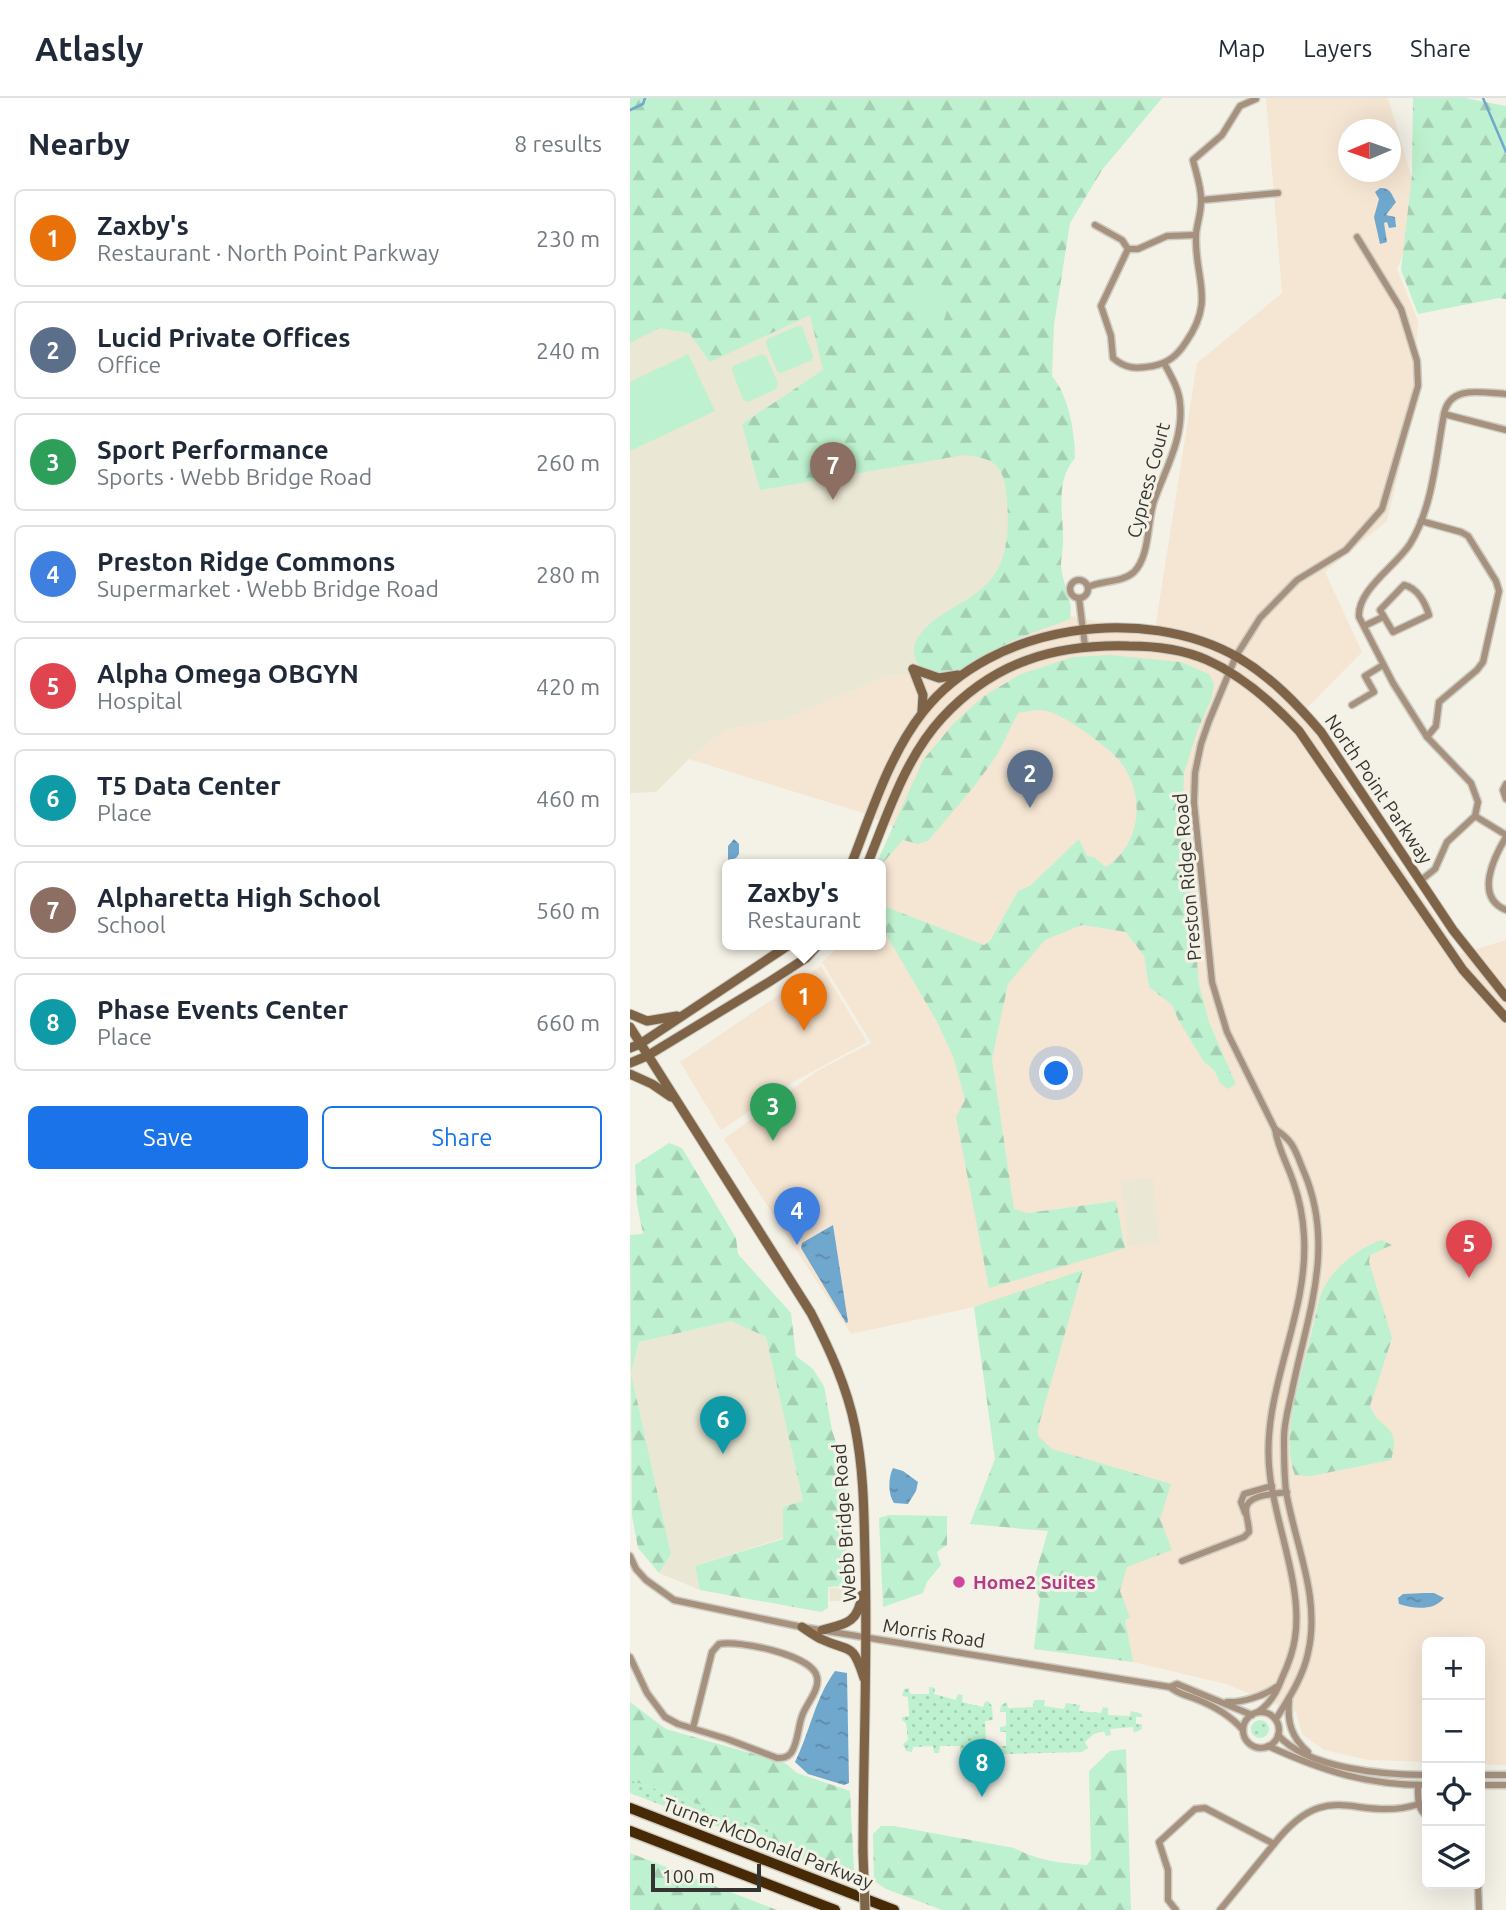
<!DOCTYPE html>
<meta charset="utf-8">
<style>
body{margin:0;font-family:Ubuntu,sans-serif;background:#f6f6f7;color:#1f2937}
.controls{position:absolute;right:21px;bottom:21px;display:grid;overflow:hidden;border-radius:10px;box-shadow:0 7px 28px #0002}
.controls button{width:63px;height:63px;display:grid;place-items:center;padding:0;border:0;border-bottom:2px solid #e0e1e3;background:#fff;color:#1f2937;font:35px sans-serif}
.compass{position:absolute;left:708px;top:21px;width:63px;height:63px;border-radius:50%;background:#fff;box-shadow:0 7px 28px #0002;rotate:268deg}
.scale{position:absolute;left:21px;bottom:18px;width:110px;box-sizing:border-box;padding-left:7px;border:4px solid #353430;border-top:0;font-size:19px;line-height:24px;white-space:nowrap;color:#353430;-webkit-text-stroke:5px #f4f2e7;paint-order:stroke}
.you{position:absolute;left:427px;top:976px;width:24px;height:24px;margin:-18px;border:5px solid #fff;border-radius:50%;background:#1a73e8;box-shadow:0 0 0 10px #1a73e833}
.badge{display:grid;place-items:center;width:46px;height:46px;border-radius:50%;background:#1a73e8;color:#fff;font-size:23px;font-weight:700}
.pin{position:absolute;translate:-50% -58px;filter:drop-shadow(0 2px 4px #0008)}
.pin::after{content:'';position:absolute;top:37px;width:24px;height:21px;background:inherit;clip-path:polygon(0 0,100% 0,50% 100%)}
.popup{position:absolute;left:92px;top:761px;width:164px;height:91px;box-sizing:border-box;display:grid;place-content:center;border-radius:10px;background:#fff;filter:drop-shadow(0 2px 5px #0005);font-size:23px;white-space:nowrap;color:#747a83}
.popup b{font-size:26px;color:#1f2937}
.popup::after{content:'';position:absolute;left:50%;top:100%;margin-left:-14px;border:14px solid transparent;border-top-color:#fff}
.list{margin:0;padding:0;list-style:none}
h2{display:flex;justify-content:space-between;align-items:center;height:91px;margin:0;padding:0 28px;font-size:30px}
h2 small{font-size:23px;font-weight:400;color:#747a83}
.list li{display:grid;grid-template-columns:46px 1fr auto;gap:21px;align-items:center;box-sizing:border-box;height:98px;margin:0 14px 14px;padding:0 14px;border:2px solid #e0e1e3;border-radius:10px}
.list b{display:block;font-size:26px;white-space:nowrap}
.list p{margin:0;font-size:23px;white-space:nowrap;color:#747a83}
.list em{font-size:23px;font-style:normal;color:#747a83}
.actions{display:flex;gap:14px;padding:21px 28px}
.actions a{flex:1;padding:16px 0;border:2px solid #1a73e8;border-radius:10px;text-align:center;font-size:24px;color:#1a73e8}
.actions .main{background:#1a73e8;color:#fff}
.icon{flex:none;width:38px;height:38px;fill:none;stroke:currentColor;stroke-width:2;stroke-linecap:round;stroke-linejoin:round}
.map{position:relative;flex:none;width:876px;height:1812px;overflow:hidden}
header{display:flex;align-items:center;gap:42px;box-sizing:border-box;height:98px;padding:0 35px;background:#fff;border-bottom:2px solid #e0e1e3}
header strong{font-size:33px}
nav{display:flex;gap:38px;margin-inline-start:auto;font-size:24px}
main{display:flex}
aside{flex:1;background:#fff}
.map>svg:first-child{display:block}
</style>
<header>
<strong>Atlasly</strong>
<nav><a>Map</a><a>Layers</a><a>Share</a></nav>
</header>
<main>
<aside>
<h2>Nearby<small>8 results</small></h2>
<ul class="list">
<li><span class="badge" style="background:#e8710a">1</span><div><b>Zaxby's</b><p>Restaurant · North Point Parkway</p></div><em>230 m</em></li>
<li><span class="badge" style="background:#5c6f8a">2</span><div><b>Lucid Private Offices</b><p>Office</p></div><em>240 m</em></li>
<li><span class="badge" style="background:#2e9e5b">3</span><div><b>Sport Performance</b><p>Sports · Webb Bridge Road</p></div><em>260 m</em></li>
<li><span class="badge" style="background:#3f7fe0">4</span><div><b>Preston Ridge Commons</b><p>Supermarket · Webb Bridge Road</p></div><em>280 m</em></li>
<li><span class="badge" style="background:#e0444e">5</span><div><b>Alpha Omega OBGYN</b><p>Hospital</p></div><em>420 m</em></li>
<li><span class="badge" style="background:#0f9aa8">6</span><div><b>T5 Data Center</b><p>Place</p></div><em>460 m</em></li>
<li><span class="badge" style="background:#8d6e63">7</span><div><b>Alpharetta High School</b><p>School</p></div><em>560 m</em></li>
<li><span class="badge" style="background:#0f9aa8">8</span><div><b>Phase Events Center</b><p>Place</p></div><em>660 m</em></li>
</ul>
<div class="actions"><a class="main">Save</a><a>Share</a></div>
</aside>
<div class="map">
<svg width="876" height="1812" viewBox="0 0 876 1812">
<defs>
<pattern id="grass-dots" width="8" height="8" patternUnits="userSpaceOnUse" patternTransform="scale(1.75)"><rect width="8" height="8" fill="#bef1cf"/><path d="M2 2h.1M6 6h.1" fill="none" stroke="#a4cfb2" stroke-width="1.8" stroke-linecap="round"/></pattern>
<pattern id="forest-firs" width="22" height="20" patternUnits="userSpaceOnUse" patternTransform="scale(1.75)"><rect width="22" height="20" fill="#bef1cf"/><path d="M5 1l3.5 6h-7zM16 11l3.5 6h-7z" fill="#a4cfb2"/></pattern>
<pattern id="water-ripples" width="26" height="14" patternUnits="userSpaceOnUse" patternTransform="scale(1.75)"><rect width="26" height="14" fill="#70a7cd"/><path d="M2 4q2-2 4 0t4 0M15 11q2-2 4 0t4 0" fill="none" stroke="#5d89a7"/></pattern>
</defs>
<rect width="100%" height="100%" fill="#f4f2e7"/>
<g fill="#f5e5d3" fill-rule="evenodd">
<path d="M636,0h122l29,97 -1,26 -19,48 21,52 -6,97 -25,103 -62,51 37,80 -63,64 13,11 36,61 112,166 46,-14v825l-26,-1v-122h-53v120l-59,-2 -44,-10 -22,-16 -6,-22 -70,-28 -93,-22 -99,-13 6,-51 -8,-12 16,-55 -78,-7 25,-65 -21,-152 -123,27 -127,-195 93,-68 54,-28 -49,-81 19,-17h40v-19l55,94 17,36 12,44 24,187 136,-40 -9,-46 -88,12 -14,-3 -22,-151 16,-75 37,-44 37,-15 44,7 18,24 5,31 23,18 21,39 11,18 10,8 6,13 16,1 -27,-62 -10,-38 -10,-107 -73,-1 -22,-19 -7,-1 -8,-17 -48,46 -13,6 -28,50 -7,4 -102,-40v-40h-4l17,-38 -34,-15 -171,-53 35,-29 61,-11 101,-43 65,-3 53,-33 62,-25 61,12 28,2 42,-266 85,-70zM718,32h42v42h-42z"/>
<path d="M191,868l46,76 -72,39 -74,49 -41,-68z"/>
</g>
<g fill="#ebe7d5">
<path d="M0,161l227,37 179,89 -11,245 -75,43 -64,3 -101,43 -61,11 -35,29 -33,33 -26,1z"/>
<path d="M523,1080l6,65 -31,3 -7,-66z"/>
<path d="M101,1223l35,16 37,164 -20,37 -88,28 5,24 -41,-17 12,-19 -40,-181 8,-31z"/>
<path d="M199,1490h15v13h-14z"/>
</g>
<g fill="url(#grass-dots)">
<path d="M299,1589l6,1 -1,6 22,6 2,-6 5,1 -1,7 21,5 2,-5 3,-1 4,5 1,14 -8,1 1,20 7,1 -2,8 -5,1 -1,-6 -19,1 -1,6h-5v-6h-20l-1,7h-5l-1,-7 -20,1 -1,5 -6,-1 -3,-7 5,-4 -2,-17 -4,-3v-3l7,-1 -1,-19 -6,-1 2,-7 5,-1 1,6h19z"/>
<path d="M404,1602h11l-1,6 20,3 2,-6 14,2 -1,6 22,2 2,-6 5,1v7l22,1 1,-5 11,3v3h-6v7h6v5l-8,4 -1,-6 -23,2 1,6 -5,1 -2,-5 -10,3 -9,8 3,6 -6,4 -78,2 -4,-8h6v-14h-6v-5l6,-1v-14h-6l1,-7 6,-3 1,6 25,-1z"/>
<circle cx="630" cy="1631" r="9"/>
<path d="M0,1682l142,50 3,11 19,15 -164,-63z"/>
</g>
<g fill="url(#forest-firs)">
<path d="M0,0h532l-60,72 -32,53 -16,102 -2,51c17,20 23,57 23,82 -21,24 -11,57 -12,85 0,7 -2,15 -2,22 1,20 13,34 9,54 -20,8 -41,14 -60,23 -21,10 -43,30 -66,34 -13,2 -25,-7 -29,-18 -3,-10 0,-17 6,-25 21,-25 56,-32 74,-59 15,-22 14,-58 11,-83 -3,-28 -15,-33 -42,-36l-204,35 -18,-66 81,-54 -13,-55 -100,47 -21,-29 -30,-5 -29,15z"/>
<path d="M783,0h52l41,8v193l-7,-1 -81,16 -17,-44 11,-95z"/>
<path d="M480,557l71,7 28,12 5,10 -3,16 -13,29 -14,44 -1,28 16,183 10,38 27,62 -8,5 -8,-6 -6,-13 -10,-8 -25,-41 -7,-16 -23,-18 -5,-31 -18,-24 -44,-7 -37,15 -37,44 -16,75 22,150 14,4 88,-12 9,47 -136,40 -33,-171 9,-17 -12,-44 -17,-36 -55,-94v-21l103,40 6,-4 28,-50 13,-6 48,-46 8,17 7,1 12,10c33,-21 40,-67 18,-100 -9,-14 -27,-26 -40,-36 -12,-8 -29,-20 -44,-21 -7,0 -15,2 -22,3l-21,42 -21,29 -48,57 -10,3 -15,-4 -22,25 -3,-5 45,-100 31,-37 30,-27 37,-22 52,-17z"/>
<path d="M39,1045l13,5 54,90 2,16 53,59 5,43 17,13 11,17 8,44 9,28 6,45v83l-19,1v21l-7,4 -121,-22 -5,-24 88,-27v-32l20,-6 -37,-164 -35,-16 -92,21 -8,31 40,181 -12,19 -21,-25 -6,-32 -2,-281 13,-1 -6,-30 -2,-39z"/>
<path d="M751,1142l11,5 -22,10 -1,7 23,76 -22,68c10,26 32,17 21,54l-80,16 -16,-1c-16,-39 8,-105 17,-144 4,-15 6,-35 14,-47 12,-20 34,-36 55,-44z"/>
<path d="M453,1172l-45,158v8l14,13 119,35 -11,35 12,31 -45,17 -7,24 10,27 -5,2 8,42 -99,-13 6,-51 -8,-12 16,-55 -78,-7 25,-65 -21,-152z"/>
<path d="M259,1417l58,1v29l-10,7 4,13 -14,17 -4,11 -40,14 -4,-89z"/>
<path d="M0,1604l36,27 119,34 12,10 53,18 4,80c-20,0 -67,-12 -79,-30 -2,-3 -2,-7 -3,-11l-142,-50z"/>
<path d="M496,1651l5,161h-189l-56,-21 -12,-8 -1,-47 8,-8h13l120,22c24,13 46,15 73,17l4,-6 -2,-88 21,-20z"/>
<path d="M0,1755l147,57h-147z"/>
</g>
<g fill="#bef1cf">
<path d="M289,180l33,10 1,3 -9,29 -5,2 -31,-10 -1,-4 8,-28z"/>
<path d="M168,228l4,1 11,29 -1,4 -31,13 -4,-2 -11,-27 1,-5z"/>
<path d="M58,256l27,57 -85,40v-69z"/>
<path d="M132,256l4,2 12,27 -2,6 -28,13 -5,-2 -11,-30 1,-4z"/>
</g>
<g fill="url(#water-ripples)">
<path d="M750,90c11,0 11,6 16,14l-10,13 9,2 1,10 -7,1 -2,-6 -3,1 3,19 -7,2 -6,-27 5,-18 -4,-7z"/>
<path d="M104,741l5,5v10l-3,4 -8,3v-15z"/>
<path d="M203,1127l15,97 -2,1 -45,-75 1,-5z"/>
<path d="M263,1370l10,3 15,11 -2,9 -8,13 -14,-1c-6,-8 -6,-26 -1,-35z"/>
<path d="M794,1495h10l10,5c-10,13 -30,11 -45,6l-1,-6 5,-4z"/>
<path d="M205,1573l12,2 2,110 -5,2 -36,-11 -13,-12c15,-30 20,-64 40,-91z"/>
</g>
<g fill="none" stroke-linecap="round" stroke-linejoin="round">
<g stroke="#70a7cd" stroke-width="2.5">
<path d="M853,0l23,54"/>
<path d="M0,12l13,-6 2,-6"/>
</g>
<defs>
<g id="street">
<path d="M572,102l76,-7"/>
<path d="M465,127l27,15 6,9 -27,57 10,30 2,22c13,11 23,11 40,8 15,-3 24,-10 33,-24 30,-43 8,-63 10,-108 1,-10 5,-21 5,-32 1,-13 -5,-29 -8,-42l29,-25 18,-29 16,-7"/>
<path d="M498,151h10l29,-13 29,-1"/>
<path d="M876,296c-23,-1 -56,-10 -62,20l62,16"/>
<path d="M791,423l40,11 7,4 28,45 3,10 -16,71 -6,8 -38,32 -3,24 -9,11"/>
<circle cx="449" cy="491" r="9"/>
<path d="M774,487c13,3 21,17 25,30l-36,17 -13,-22z"/>
<path d="M458,489c14,-7 34,-4 46,-15 16,-16 13,-50 20,-71 11,-31 30,-63 26,-98 -1,-14 -9,-27 -16,-40"/>
<path d="M449,500l6,48"/>
<path d="M734,528l19,-9"/>
<path d="M722,607l22,-13 -9,-16 18,-11"/>
<path d="M876,686l-3,6 3,9"/>
<path d="M845,718l31,19"/>
<path d="M876,739c-12,20 -32,60 0,73"/>
<path d="M790,783l15,-12 12,-27 28,-26 3,-14 -7,-19 -44,-46 -34,-54 -34,-66c-2,-27 37,-51 51,-73 23,-37 26,-88 34,-130"/>
<path d="M645,1031c20,13 20,22 29,43 32,76 3,143 -12,219 -3,15 -8,31 -8,47 0,17 0,36 2,53 9,54 35,106 22,162 -5,24 -19,45 -32,66"/>
<path d="M615,1415l-4,-11 3,-8 28,-8"/>
<path d="M0,1458l6,13 10,11 28,20 128,27 368,60 7,-3 75,31"/>
<path d="M552,1463l62,-24 5,-5c0,-8 -3,-15 -3,-23 1,-15 30,-15 41,-17"/>
<path d="M0,1559l17,36 18,24 13,7 49,15 50,19c5,0 10,0 14,-5 7,-10 7,-26 11,-37 4,-12 18,-26 15,-39 -4,-22 -78,-37 -98,-33l-7,8 -19,76"/>
<path d="M540,1589c8,7 16,8 26,12 18,7 34,16 47,31"/>
<path d="M659,1602c-2,22 2,37 19,52"/>
<path d="M597,1604c14,1 37,-6 49,-15"/>
<path d="M628,1614c12,-8 19,-20 24,-34 6,-13 11,-26 13,-40 8,-50 -19,-112 -25,-162 -11,-83 39,-158 34,-240 -1,-18 -4,-35 -10,-52 -6,-19 -16,-35 -19,-55l-48,-97 -15,-50 -18,-179 1,-30 6,-29 8,-23 27,-65 24,-38 37,-38 49,-30 36,-41 36,-123 -1,-25 -16,-52 -44,-72"/>
<circle cx="631" cy="1632" r="18"/>
<path d="M648,1637c30,34 106,40 149,40"/>
<path d="M638,1648c55,25 98,39 159,39"/>
<path d="M850,1677h26"/>
<path d="M788,1687c0,12 -1,24 9,31"/>
<path d="M850,1687h26"/>
<path d="M644,1746c55,-70 81,-20 145,-40"/>
<path d="M848,1786l1,26"/>
<path d="M546,1812l-8,-10v-30l-9,-28 36,-33 10,-1 69,36 -54,66"/>
</g>
<g id="secondary">
<path d="M283,571l10,26 -1,16"/>
<path d="M283,571l26,9 19,-3"/>
<path d="M221,767c20,-51 38,-110 72,-153 69,-88 221,-109 316,-54 32,19 58,46 82,74l132,198 53,67"/>
<path d="M237,767c20,-49 38,-107 75,-147 52,-56 112,-74 187,-72 27,0 53,3 78,14 36,16 66,43 92,71l164,239 43,48"/>
<path d="M0,916l17,7 30,-5"/>
<path d="M0,929l181,286c19,37 36,74 44,114 9,44 9,88 10,132 3,98 -2,195 -2,293"/>
<path d="M0,950l10,-4 149,-99"/>
<path d="M0,965l17,-7 122,-74 37,-24 12,-13"/>
<path d="M0,976l22,10 19,13"/>
<path d="M172,1529c6,4 13,9 19,12 30,14 31,2 43,39"/>
<path d="M192,1532c24,-6 36,-7 40,-35"/>
</g>
<g id="highway">
<path d="M0,1710l264,102"/>
<path d="M0,1733l205,79"/>
</g>
</defs>
<use href="#street" stroke="#ceccc2" stroke-width="9"/>
<use href="#secondary" stroke="#ceccc2" stroke-width="11"/>
<use href="#highway" stroke="#ceccc2" stroke-width="13"/>
<use href="#street" stroke="#a5917e" stroke-width="6"/>
<use href="#secondary" stroke="#7f6347" stroke-width="9"/>
<use href="#highway" stroke="#472a05" stroke-width="10"/>
<defs>
<path id="secondary-bridge" d="M233,1754l2,58"/>
</defs>
<use href="#secondary-bridge" stroke="#ceccc2" stroke-width="11" stroke-linecap="butt"/>
<use href="#secondary-bridge" stroke="#7f6347" stroke-width="9"/>
</g>
<circle fill="#d1479c" stroke="#f4f2e7" stroke-width="2.5" cx="329" cy="1484" r="7"/>
<g text-anchor="middle" dominant-baseline="central" stroke-width="6" stroke-linejoin="round" paint-order="stroke">
<g font-size="19" fill="#353430" stroke="#f4f2e7">
<text transform="translate(518 382) rotate(-75)">Cypress Court</text>
<text transform="translate(749 691) rotate(56)">North Point Parkway</text>
<text transform="translate(557 779) rotate(-95)">Preston Ridge Road</text>
<text transform="translate(214 1425) rotate(-94)">Webb Bridge Road</text>
<text transform="translate(304 1535) rotate(9)">Morris Road</text>
<text transform="translate(138 1745) rotate(21)">Turner McDonald Parkway</text>
</g>
<g font-size="19" font-weight="bold" fill="#b23c85" stroke="#f4f2e7" text-anchor="start">
<text x="343" y="1484">Home2 Suites</text>
</g>
</g>
</svg>
<div class="controls">
<button>+</button>
<button>−</button>
<button><svg class="icon" aria-label="locate" viewBox="0 0 24 24"><circle cx="12" cy="12" r="6"/><path d="M12 2v4M12 18v4M2 12h4M18 12h4"/></svg></button>
<button><svg class="icon" aria-label="layers" viewBox="0 0 24 24"><path d="M12 4l9 5-9 5-9-5zM3 14l9 5 9-5"/></svg></button>
</div>
<svg class="compass" viewBox="-18 -18 36 36"><path d="M0-13l5 13h-10z" fill="#e53935"/><path d="M0 13l5-13h-10z" fill="#747a83"/></svg>
<div class="scale">100 m</div>
<div class="you"></div>
<div class="pin badge" style="left:174px;top:933px;background:#e8710a">1</div>
<div class="popup"><b>Zaxby's</b>Restaurant</div>
<div class="pin badge" style="left:400px;top:710px;background:#5c6f8a">2</div>
<div class="pin badge" style="left:143px;top:1043px;background:#2e9e5b">3</div>
<div class="pin badge" style="left:167px;top:1147px;background:#3f7fe0">4</div>
<div class="pin badge" style="left:839px;top:1180px;background:#e0444e">5</div>
<div class="pin badge" style="left:93px;top:1356px;background:#0f9aa8">6</div>
<div class="pin badge" style="left:203px;top:402px;background:#8d6e63">7</div>
<div class="pin badge" style="left:352px;top:1699px;background:#0f9aa8">8</div>
</div>
</main>
